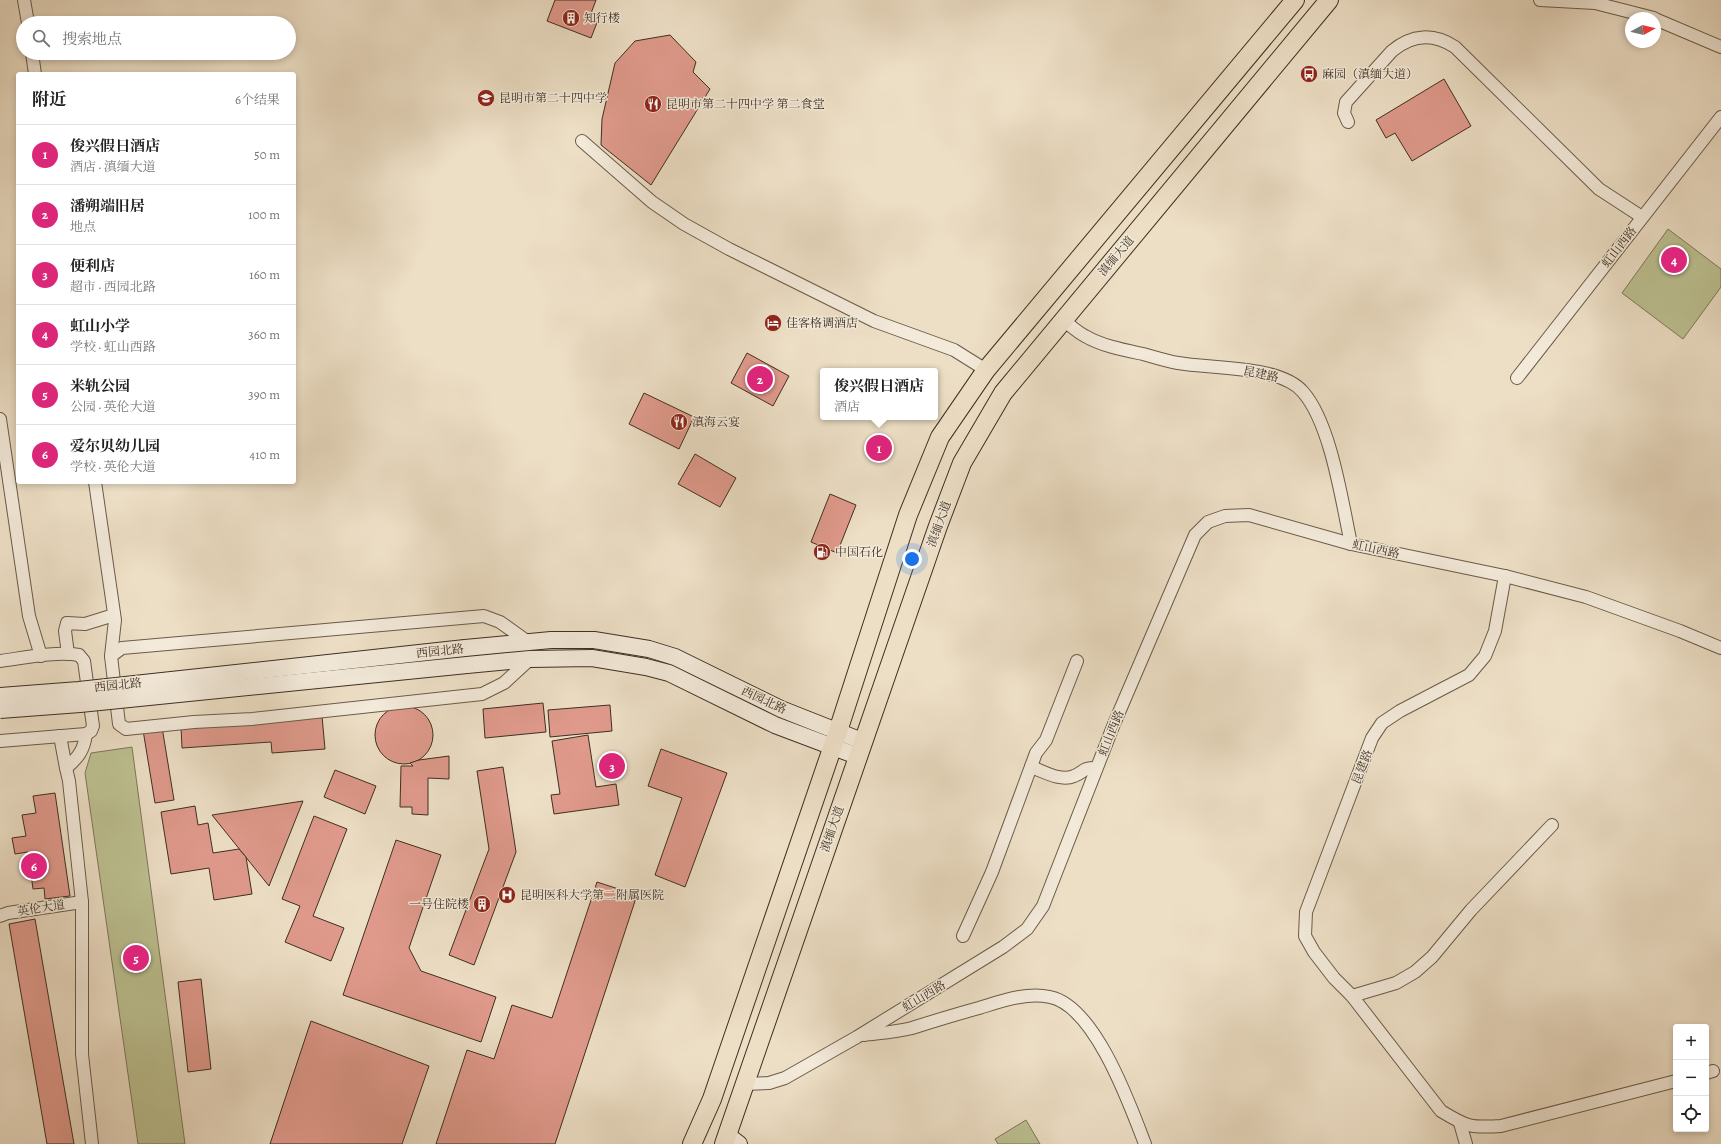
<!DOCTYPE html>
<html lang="zh">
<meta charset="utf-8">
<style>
body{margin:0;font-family:Alegreya,"Noto Serif SC",serif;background:#f2f2f2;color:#222}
.controls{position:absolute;right:12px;bottom:12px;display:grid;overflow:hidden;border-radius:4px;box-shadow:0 2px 6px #0003}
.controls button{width:36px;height:36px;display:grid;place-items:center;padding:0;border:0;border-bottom:1px solid #e0e0e0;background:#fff;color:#222;font:20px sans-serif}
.compass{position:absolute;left:1625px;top:12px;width:36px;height:36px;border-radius:50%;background:#fff;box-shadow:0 2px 6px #0003;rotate:82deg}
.you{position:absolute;left:912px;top:559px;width:14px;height:14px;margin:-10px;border:3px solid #fff;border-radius:50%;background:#1a73e8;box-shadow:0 0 0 6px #1a73e833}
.badge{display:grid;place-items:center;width:26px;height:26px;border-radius:50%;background:#db2777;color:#fff;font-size:13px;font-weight:700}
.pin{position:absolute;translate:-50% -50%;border:2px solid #fff;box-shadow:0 1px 4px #0006}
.popup{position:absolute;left:820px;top:368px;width:118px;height:52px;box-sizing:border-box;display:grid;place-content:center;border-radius:4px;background:#fff;filter:drop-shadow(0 1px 3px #0005);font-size:13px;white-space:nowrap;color:#767676}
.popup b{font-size:15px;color:#222}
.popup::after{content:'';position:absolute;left:50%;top:100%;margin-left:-8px;border:8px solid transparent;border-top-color:#fff}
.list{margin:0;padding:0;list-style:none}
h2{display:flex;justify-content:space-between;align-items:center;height:52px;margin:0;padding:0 16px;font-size:17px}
h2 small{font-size:13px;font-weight:400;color:#767676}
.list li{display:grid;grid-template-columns:26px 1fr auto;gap:12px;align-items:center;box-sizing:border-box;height:60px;padding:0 16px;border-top:1px solid #e0e0e0}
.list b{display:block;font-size:15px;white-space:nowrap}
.list p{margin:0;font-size:13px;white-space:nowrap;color:#767676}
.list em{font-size:13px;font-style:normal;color:#767676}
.icon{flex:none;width:22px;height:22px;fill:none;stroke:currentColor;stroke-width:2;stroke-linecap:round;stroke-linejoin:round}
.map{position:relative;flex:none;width:1721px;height:1144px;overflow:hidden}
.search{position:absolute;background:#fff;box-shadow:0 2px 6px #0003;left:16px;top:16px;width:280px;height:44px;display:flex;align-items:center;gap:10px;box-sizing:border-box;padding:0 14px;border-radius:22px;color:#767676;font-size:15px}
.panel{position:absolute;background:#fff;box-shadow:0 2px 6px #0003;left:16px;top:72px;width:280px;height:412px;border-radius:4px}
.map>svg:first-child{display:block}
</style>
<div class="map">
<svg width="1721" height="1144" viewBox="0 0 1721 1144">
<rect width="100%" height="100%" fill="#eddfc6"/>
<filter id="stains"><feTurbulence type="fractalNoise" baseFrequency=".005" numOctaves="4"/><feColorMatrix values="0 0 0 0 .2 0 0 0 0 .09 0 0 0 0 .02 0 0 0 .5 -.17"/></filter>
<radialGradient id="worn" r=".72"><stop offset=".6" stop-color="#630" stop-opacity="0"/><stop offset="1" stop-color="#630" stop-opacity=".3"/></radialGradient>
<g fill="#bdc192" stroke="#7e7859">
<path d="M1668,229l53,40v18l-38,52 -61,-46z"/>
<path d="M132,747l53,397h-47l-53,-371 6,-20z"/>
<path d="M1026,1120l14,24h-42l-3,-5z"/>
</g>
<g fill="#e09a8c" stroke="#3e2f20">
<path d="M555,0h41l-6,16 8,4 -7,18 -44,-17z"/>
<path d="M670,35l26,27 -3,10 17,17 -59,96 -50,-40 1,-26 13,-56 20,-22z"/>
<path d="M1444,79l27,47 -59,35 -17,-28 -9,5 -10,-18z"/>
<path d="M747,353l42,23 -16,30 -42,-23z"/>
<path d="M644,393l50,24 -15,32 -50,-25z"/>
<path d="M695,454l41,24 -16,29 -42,-23z"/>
<path d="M830,494l26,11 -19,48 -26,-11z"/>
<path d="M543,703l3,29 -61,6 -2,-29z"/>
<path d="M610,705l2,26 -62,6 -2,-27z"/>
<circle cx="404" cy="735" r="29"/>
<path d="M322,716l3,33 -53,4 -1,-11 -89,6 -1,-21z"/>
<path d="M162,727l12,73 -19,3 -12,-73z"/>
<path d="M588,735l8,52 20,-3 3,21 -65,9 -3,-19 9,-1 -8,-53z"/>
<path d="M661,749l66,24 -42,114 -30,-12 27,-77 -34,-12z"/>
<path d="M449,756v23l-21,-1v37l-16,-1v-7h-12l1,-41h12l-3,-3 9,-3z"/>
<path d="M503,767l13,85 -42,113 -25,-10 40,-106 -12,-78z"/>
<path d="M335,770l41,16 -11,28 -41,-17z"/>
<path d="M55,793l15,103 -25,3 -1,-11 -11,1 -5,-37 -13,2 -3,-16 14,-2 -4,-21 14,-2 -3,-17z"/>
<path d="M303,801l-34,85 -57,-71z"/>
<path d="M195,806l3,19 10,-2 5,30 26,-4 7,8 6,37 -38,6 -5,-32 -38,6 -10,-62z"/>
<path d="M314,816l33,13 -34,87 31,12 -13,33 -46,-19 15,-36 -18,-7z"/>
<path d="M396,840l45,15 -32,93 12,23 75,26 -15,45 -138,-47z"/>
<path d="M597,882l40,13 -82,249h-119l31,-94 27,9 18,-54 40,13z"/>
<path d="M35,919l39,225h-27l-38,-220z"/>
<path d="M201,979l10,90 -23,3 -10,-90z"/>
<path d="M311,1021l118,45 -27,78h-132z"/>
</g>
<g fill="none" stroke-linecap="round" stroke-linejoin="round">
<defs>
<g id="street">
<path d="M24,0l4,23"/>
<path d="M1540,0l55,3 59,15"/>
<path d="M1655,19l66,28"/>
<path d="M32,53l3,21"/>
<path d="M1348,122l-4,-9 2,-11 46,-51c20,-17 42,-18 63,-4l144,142 43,28"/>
<path d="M582,141l70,61 32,22 45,25 145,72 80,29 32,20"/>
<path d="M1063,320c7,5 14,12 22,16 17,10 39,14 58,18 11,3 23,7 35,9 34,6 102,2 125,29 28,32 39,110 48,152"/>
<path d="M1517,378l204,-261"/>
<path d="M0,419l29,197 12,40"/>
<path d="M95,482l20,138 -4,36 8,68 7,5 68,-7 58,-3 230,-25 22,-11 26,-24"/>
<path d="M1505,576l-10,55 -10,25 -16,19 -69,36 -18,12 -10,15 -66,174 -1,24 9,16 20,26 18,18 89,115c26,16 30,17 60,15l175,-45"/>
<path d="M68,654l-3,-23 2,-8 18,1 29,-9"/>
<path d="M111,656l11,-8 362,-32 16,6 28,20"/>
<path d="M0,661c23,-3 57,-10 79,-6l5,6 9,65 -2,5 -5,3 -86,7"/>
<path d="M60,736l6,32c12,-10 18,-18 20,-34"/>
<path d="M1031,767c12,4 29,15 43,9 11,-4 7,-8 22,-8"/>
<path d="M66,768l3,13 13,121v152l10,90"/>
<path d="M0,916l8,-3 74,-11"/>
<path d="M963,936l29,-64 44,-119 10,-13 31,-79"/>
<path d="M1352,996l44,-13 19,-11 17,-15 39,-47 81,-85"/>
<path d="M864,1035c16,-2 32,-3 48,-7 22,-7 45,-14 67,-20 23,-7 47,-16 71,-11 45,9 80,108 95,147"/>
<path d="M1706,1073l7,-2"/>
<path d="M744,1084l25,-1 16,-5 72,-41 146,-90 24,-18 16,-23 71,-182 81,-189 13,-13 17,-6 24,-1 102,29 154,32 81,21 94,34 41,17"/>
<path d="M1460,1123l6,21"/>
</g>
<g id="secondary">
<path d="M465,648l86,-8h43l55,9 26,8 106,52 81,32"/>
<path d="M467,665l63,-6 62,-1 54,9 23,6 106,52 82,31"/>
<path d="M727,1135l12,9"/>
</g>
<g id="primary">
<path d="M692,1144l20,-45 126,-368 70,-216 32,-78 46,-67 309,-370"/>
<path d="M724,1144l214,-618 24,-63 41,-70 326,-393"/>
</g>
</defs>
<use href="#street" stroke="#6a5b4a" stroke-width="14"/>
<use href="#secondary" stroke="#3e2f20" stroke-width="18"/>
<use href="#primary" stroke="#3e2f20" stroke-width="20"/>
<use href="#street" stroke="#f3eada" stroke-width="12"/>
<use href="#secondary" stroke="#f3eada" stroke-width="16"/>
<use href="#primary" stroke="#eddfc6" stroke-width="18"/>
<defs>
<g id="secondary-bridge">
<path d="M0,696l79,-6 386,-42"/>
<path d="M0,710l80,-6 387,-39"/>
</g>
</defs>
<use href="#secondary-bridge" stroke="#3e2f20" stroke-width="18" stroke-linecap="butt"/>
<use href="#secondary-bridge" stroke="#f3eada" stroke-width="16"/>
</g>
<defs>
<symbol id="building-disc" viewBox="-11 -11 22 22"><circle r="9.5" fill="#8f2418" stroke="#f3eada"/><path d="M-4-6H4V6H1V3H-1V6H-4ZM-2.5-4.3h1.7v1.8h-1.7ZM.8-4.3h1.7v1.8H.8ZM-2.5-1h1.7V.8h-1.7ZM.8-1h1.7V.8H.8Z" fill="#fff"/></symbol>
<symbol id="bus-disc" viewBox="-11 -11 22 22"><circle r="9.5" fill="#8f2418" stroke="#f3eada"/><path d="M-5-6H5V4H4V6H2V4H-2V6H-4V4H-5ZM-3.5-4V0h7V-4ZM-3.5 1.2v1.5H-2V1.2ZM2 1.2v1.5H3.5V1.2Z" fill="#fff"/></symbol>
<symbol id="school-disc" viewBox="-11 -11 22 22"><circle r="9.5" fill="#8f2418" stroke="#f3eada"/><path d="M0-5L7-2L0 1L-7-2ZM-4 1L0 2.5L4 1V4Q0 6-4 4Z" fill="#fff"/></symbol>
<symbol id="restaurant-disc" viewBox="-11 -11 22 22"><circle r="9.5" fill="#8f2418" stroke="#f3eada"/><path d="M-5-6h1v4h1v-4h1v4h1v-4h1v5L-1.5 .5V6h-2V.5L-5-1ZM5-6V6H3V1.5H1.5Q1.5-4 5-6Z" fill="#fff"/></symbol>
<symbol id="hotel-disc" viewBox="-11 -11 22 22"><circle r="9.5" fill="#8f2418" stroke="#f3eada"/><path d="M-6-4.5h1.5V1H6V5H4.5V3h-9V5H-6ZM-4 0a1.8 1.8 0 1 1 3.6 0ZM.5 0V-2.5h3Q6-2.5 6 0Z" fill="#fff"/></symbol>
<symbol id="fuel-disc" viewBox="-11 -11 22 22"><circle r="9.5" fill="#8f2418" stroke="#f3eada"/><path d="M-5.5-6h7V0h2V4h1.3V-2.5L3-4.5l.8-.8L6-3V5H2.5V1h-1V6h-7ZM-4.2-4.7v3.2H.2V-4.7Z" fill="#fff"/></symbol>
<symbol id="hospital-disc" viewBox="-11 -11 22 22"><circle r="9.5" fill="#8f2418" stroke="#f3eada"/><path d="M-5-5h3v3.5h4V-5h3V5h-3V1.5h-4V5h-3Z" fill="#fff"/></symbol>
</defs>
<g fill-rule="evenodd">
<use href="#building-disc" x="561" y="8" width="20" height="20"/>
<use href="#bus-disc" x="1299" y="64" width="20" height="20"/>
<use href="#school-disc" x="476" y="88" width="20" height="20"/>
<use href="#restaurant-disc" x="643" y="94" width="20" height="20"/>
<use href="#hotel-disc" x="763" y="313" width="20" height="20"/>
<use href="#restaurant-disc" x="669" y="412" width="20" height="20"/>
<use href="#fuel-disc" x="812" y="542" width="20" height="20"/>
<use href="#hospital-disc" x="497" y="885" width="20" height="20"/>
<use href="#building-disc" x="472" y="894" width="20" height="20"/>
</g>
<g text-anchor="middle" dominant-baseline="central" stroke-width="3" stroke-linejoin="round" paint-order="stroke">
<g font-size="12" fill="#3e2f20" stroke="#f3eada" text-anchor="start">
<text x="584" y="18">知行楼</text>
<text x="1322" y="74">麻园（滇缅大道）</text>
<text x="499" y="98">昆明市第二十四中学</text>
<text x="666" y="104">昆明市第二十四中学 第二食堂</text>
<text x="786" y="323">佳客格调酒店</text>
<text x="692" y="422">滇海云宴</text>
<text x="835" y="552">中国石化</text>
<text x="520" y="895">昆明医科大学第二附属医院</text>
<text x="469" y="904" text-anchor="end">一号住院楼</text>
</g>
<g font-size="12" fill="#3e2f20" stroke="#f3eada">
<text transform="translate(1619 247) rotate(-52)">虹山西路</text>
<text transform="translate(1116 256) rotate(-50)">滇缅大道</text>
<text transform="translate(1261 374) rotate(12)">昆建路</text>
<text transform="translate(939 524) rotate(-70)">滇缅大道</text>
<text transform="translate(1376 549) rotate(12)">虹山西路</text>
<text transform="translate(440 651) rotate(-6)">西园北路</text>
<text transform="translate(118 685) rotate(-6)">西园北路</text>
<text transform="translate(764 700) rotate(25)">西园北路</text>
<text transform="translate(1111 733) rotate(-68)">虹山西路</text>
<text transform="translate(1362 767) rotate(-69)">昆建路</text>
<text transform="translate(832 829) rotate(-71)">滇缅大道</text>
<text transform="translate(41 908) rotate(-9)">英伦大道</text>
<text transform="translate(924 996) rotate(-31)">虹山西路</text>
</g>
</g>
<rect width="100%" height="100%" filter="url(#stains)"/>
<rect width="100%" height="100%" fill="url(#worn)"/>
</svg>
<div class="controls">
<button>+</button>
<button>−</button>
<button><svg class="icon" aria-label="locate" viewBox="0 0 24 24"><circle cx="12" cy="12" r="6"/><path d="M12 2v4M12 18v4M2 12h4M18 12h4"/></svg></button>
</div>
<svg class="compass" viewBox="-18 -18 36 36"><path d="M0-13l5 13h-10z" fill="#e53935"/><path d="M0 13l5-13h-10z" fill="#767676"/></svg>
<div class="you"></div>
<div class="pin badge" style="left:879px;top:448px">1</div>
<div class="popup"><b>俊兴假日酒店</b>酒店</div>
<div class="pin badge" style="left:760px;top:379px">2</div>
<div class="pin badge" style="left:612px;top:766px">3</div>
<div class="pin badge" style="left:1674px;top:260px">4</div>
<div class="pin badge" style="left:136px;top:958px">5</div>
<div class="pin badge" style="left:34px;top:866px">6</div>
<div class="search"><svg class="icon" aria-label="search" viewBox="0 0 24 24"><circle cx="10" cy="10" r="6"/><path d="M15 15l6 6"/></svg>搜索地点</div>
<section class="panel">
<h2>附近<small>6个结果</small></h2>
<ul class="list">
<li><span class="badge">1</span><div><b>俊兴假日酒店</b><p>酒店 · 滇缅大道</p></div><em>50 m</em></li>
<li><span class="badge">2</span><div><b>潘朔端旧居</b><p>地点</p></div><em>100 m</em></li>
<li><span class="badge">3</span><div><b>便利店</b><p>超市 · 西园北路</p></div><em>160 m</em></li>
<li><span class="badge">4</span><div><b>虹山小学</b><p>学校 · 虹山西路</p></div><em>360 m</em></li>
<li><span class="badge">5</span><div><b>米轨公园</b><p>公园 · 英伦大道</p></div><em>390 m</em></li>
<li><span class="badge">6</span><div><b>爱尔贝幼儿园</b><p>学校 · 英伦大道</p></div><em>410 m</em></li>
</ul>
</section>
</div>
